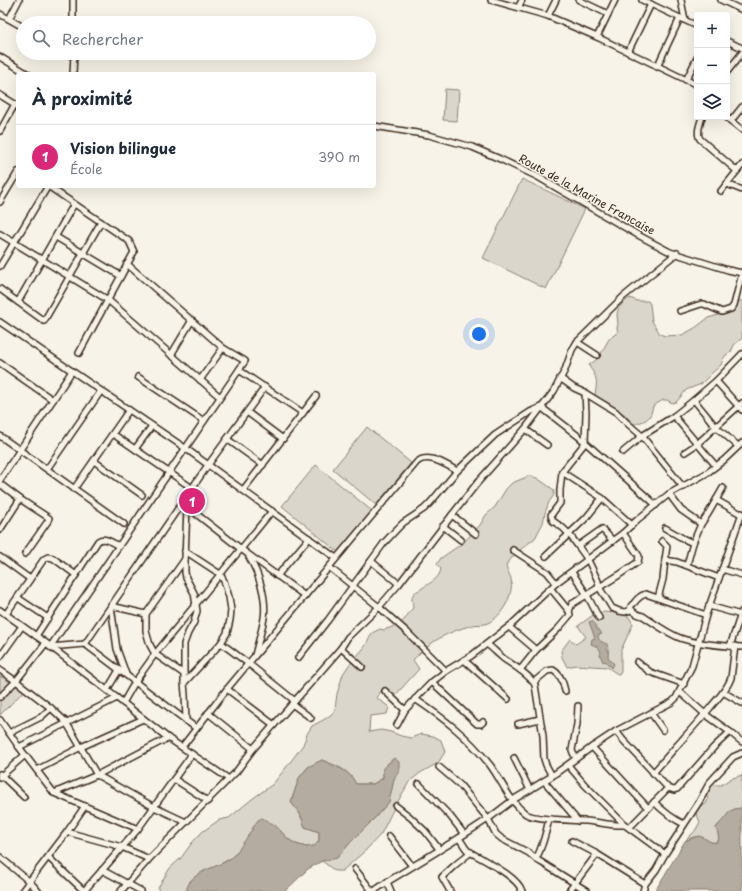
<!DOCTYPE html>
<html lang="fr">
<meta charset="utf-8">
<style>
body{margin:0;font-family:"Playpen Sans",sans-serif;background:#f2f2f3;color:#1f2937}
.controls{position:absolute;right:12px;top:12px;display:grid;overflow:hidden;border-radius:4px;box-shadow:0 4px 16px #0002}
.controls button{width:36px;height:36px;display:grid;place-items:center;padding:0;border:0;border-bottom:1px solid #e0e1e3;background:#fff;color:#1f2937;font:20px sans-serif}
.you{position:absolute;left:479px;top:334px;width:14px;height:14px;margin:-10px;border:3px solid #fff;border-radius:50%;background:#1a73e8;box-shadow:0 0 0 6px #1a73e833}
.badge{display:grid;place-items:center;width:26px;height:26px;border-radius:50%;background:#db2777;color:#fff;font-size:13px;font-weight:700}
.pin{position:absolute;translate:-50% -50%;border:2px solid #fff;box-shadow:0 1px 4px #0006}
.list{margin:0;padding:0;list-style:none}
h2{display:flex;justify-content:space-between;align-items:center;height:52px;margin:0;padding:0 16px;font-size:17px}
h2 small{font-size:13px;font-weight:400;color:#747a83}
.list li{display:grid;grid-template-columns:26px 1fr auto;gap:12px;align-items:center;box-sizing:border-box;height:64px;padding:0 16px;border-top:1px solid #e0e1e3}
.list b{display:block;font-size:15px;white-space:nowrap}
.list p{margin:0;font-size:13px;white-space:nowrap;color:#747a83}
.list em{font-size:13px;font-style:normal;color:#747a83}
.icon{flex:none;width:22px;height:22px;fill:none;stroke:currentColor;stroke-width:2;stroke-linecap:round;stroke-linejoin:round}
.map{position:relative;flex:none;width:742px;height:891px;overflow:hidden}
.search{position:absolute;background:#fff;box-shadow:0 4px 16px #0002;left:16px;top:16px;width:360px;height:44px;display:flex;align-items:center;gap:10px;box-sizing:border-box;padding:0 14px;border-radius:22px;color:#747a83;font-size:15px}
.panel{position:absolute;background:#fff;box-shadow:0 4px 16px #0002;left:16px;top:72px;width:360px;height:116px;border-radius:4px}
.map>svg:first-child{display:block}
</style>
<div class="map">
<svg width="742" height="891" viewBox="0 0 742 891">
<rect width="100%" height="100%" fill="#f7f3e8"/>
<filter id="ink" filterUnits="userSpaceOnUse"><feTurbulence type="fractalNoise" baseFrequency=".025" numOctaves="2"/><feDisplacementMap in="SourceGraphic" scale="8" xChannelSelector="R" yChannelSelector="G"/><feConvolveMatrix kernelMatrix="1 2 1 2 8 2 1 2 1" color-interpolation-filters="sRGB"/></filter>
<g filter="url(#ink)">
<g fill="#dbd6cb" stroke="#8b8074">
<path d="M445,89l14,1 -2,31 -14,-1z"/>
<path d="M522,179l63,30 -39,80 -63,-31z"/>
<path d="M630,298l7,3h11l2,3 2,17 8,13 5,2 17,-1 13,-7 13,-10 21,-6 6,-12 7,1v37l-8,7 -3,7 -5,3 -3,4 -2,6 -10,9 -10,10 -15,6 -7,9 -3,3 -4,1 -5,-3h-4l-10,6c-2,9 -3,13 -12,16 -3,1 -6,3 -9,1 -3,-3 -5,-7 -8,-9 -5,-3 -9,-6 -13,-9 -6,-4 -11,-6 -16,-10 1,-7 3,-15 -1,-21 -1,-3 -4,-5 -5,-9l7,-5 3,-3 10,-18 9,-7 -1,-4c2,-5 0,-8 0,-14 1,-8 7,-12 13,-16z"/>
<path d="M367,427l44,36 -35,42 -43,-36z"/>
<path d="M316,465l56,46 -34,41 -56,-46z"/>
<path d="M529,476l8,2 17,12v5l-5,7 -4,11 -2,10 -8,15 -20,16 -9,11c1,5 4,10 5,14 3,17 -10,40 -26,45 -4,1 -8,0 -12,1 -7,2 -14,4 -21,7 -15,6 -28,16 -39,28l6,9 -27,30 -10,-10 -5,9 12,9 -2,7 -17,2 -1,16 12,-2 10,2 10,4 10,2 10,-4 12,2 8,4 4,12 -7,11 -18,10 -11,9 -16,28 -12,24 -16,17 -23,20h-7l-13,-10 15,-3 13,-15 22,-22 17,-19 5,-23 5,-8 -5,-13 -11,10v10l-10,6h-17c-7,-15 -20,-18 -34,-24l-14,7 -9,11 -8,24 9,12 5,13 14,5v9l-5,5 -8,1 -10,-3 -8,-5 -13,-14 -39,27 -5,6 -14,8 -13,5 -14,10 -4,10h-27l-1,-3 12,-20 11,-10 10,-14 11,-12 17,-12 10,-2 23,-19 21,-15 15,-19 15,-20 4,-11 5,-8 13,-7 8,-6 2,-4 2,-15 6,-20 6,-9 15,-17 8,-15 8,-4 4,1c8,-3 15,-5 21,-11 3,-4 4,-8 8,-11 0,-4 -2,-9 0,-13 1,-3 5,-4 8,-6 8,-6 18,-9 20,-20l-4,-5 4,-6 22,-15 17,-18 6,-10 9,-8 11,-18 6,-6z"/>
<path d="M602,612l17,1 10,4 4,7 -12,26v22l-2,3 -12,-8 -31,-2 -9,2 -5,-10 -1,-6 9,-12 6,5 10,-7 -8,-11 15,-11z"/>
<path d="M0,676l24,15 -24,24z"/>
<path d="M742,775v33c-13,1 -12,4 -19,12 -3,3 -5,5 -7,8l2,6 1,6c-10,7 -13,-5 -25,-3 -2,0 -6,3 -9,4l10,-10 5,-9 -3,-7 -4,-5 3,-3 10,-3 2,-5 -4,-10 10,-4h7l9,-6z"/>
</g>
<g fill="#b4aca0" stroke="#84786c">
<path d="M592,621l4,4v3l4,3 2,3 -4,1c0,6 4,7 9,9 1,6 2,7 1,13l6,7 -2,4 -7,-7 -2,1 -3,-7 1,-2c-2,-7 -4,-6 -10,-9l1,-5 3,-1 -6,-16z"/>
<path d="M394,758l5,4v9l-5,8 -5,23 -17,19 -22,22 -13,15 -15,3 -14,8 -23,22h-99c1,-3 2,-6 4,-9 8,-12 28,-15 40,-23 9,-7 21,-29 28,-39l4,-2 13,7 13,14 8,5 10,3 8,-1 5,-5v-9l-14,-5 -5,-13 -9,-12 8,-24 9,-11 14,-7c14,7 27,9 34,24h17l10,-6v-10z"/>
<path d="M742,808v83h-87l30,-50 10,-4 5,-1 4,2 7,4 4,1 4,-3 -1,-6 -2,-6c2,-3 4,-5 7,-8 7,-8 6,-11 19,-12z"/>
</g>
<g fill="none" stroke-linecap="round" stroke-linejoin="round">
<defs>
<g id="street">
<path d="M73,0v23"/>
<path d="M491,0l57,16 49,21 100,48"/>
<path d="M579,0l29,14"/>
<path d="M642,0l55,26"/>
<path d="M681,0l4,20"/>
<path d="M721,0l21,10"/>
<path d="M518,8l4,-8"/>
<path d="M0,14l23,13"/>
<path d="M548,16l8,-16"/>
<path d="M9,19l10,-19"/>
<path d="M597,37l18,-37"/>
<path d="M727,41l15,7"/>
<path d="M628,52l23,-48"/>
<path d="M67,53l7,4"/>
<path d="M0,57l28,17"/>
<path d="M657,67l23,-49"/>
<path d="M727,72l15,-19"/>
<path d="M73,74l1,-21"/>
<path d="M686,80l11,-22"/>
<path d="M0,95l18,11"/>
<path d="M702,117c-2,7 -6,16 -2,22l37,32"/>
<path d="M726,117l16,13"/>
<path d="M731,121l11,-14"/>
<path d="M374,126l55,9 43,12 28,12 38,18 100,58 32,17 58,18 14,3"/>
<path d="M0,131l15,-27"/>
<path d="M727,184l15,6"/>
<path d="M48,186l81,55 5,11 -55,101"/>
<path d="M721,191l21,-26"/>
<path d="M0,202l18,-30"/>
<path d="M0,234l108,66 112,97"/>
<path d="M56,237l65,39"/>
<path d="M0,266l48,-80"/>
<path d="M0,289l44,32 57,-99"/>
<path d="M18,302l56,-98"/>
<path d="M680,311l21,-7h3l18,8 9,-3 3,-4 8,-32"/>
<path d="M0,322l185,126 151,110"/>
<path d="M577,342l20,13"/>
<path d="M171,355l21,-35"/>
<path d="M0,363l53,37"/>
<path d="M239,370l64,43"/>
<path d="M138,377l66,44"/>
<path d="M560,378l14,10 11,5 31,19 11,11 15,13 41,51"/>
<path d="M200,380l23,-32"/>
<path d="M716,381l26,-27"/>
<path d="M585,393l1,20 -1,30 -23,29 -2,18v13l-9,12 2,6 10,7 6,6 9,12 10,14 10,21 1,6 13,21 7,3 6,1 6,-2"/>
<path d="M694,400l22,27 22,19"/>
<path d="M247,412l36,27"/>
<path d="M674,416l42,50"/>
<path d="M525,429l22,16"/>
<path d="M113,434l79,54"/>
<path d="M0,436l124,88"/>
<path d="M227,439l36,26"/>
<path d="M135,449l17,-23"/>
<path d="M623,452l19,-16 32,-20 20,-16 22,-19 26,29"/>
<path d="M685,452l12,-8 45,-41"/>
<path d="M94,461l48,34"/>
<path d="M47,469l54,-78"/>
<path d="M562,472l40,26 30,27"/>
<path d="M0,480l72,-109"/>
<path d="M0,484l20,15 29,19 -1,3 -23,33"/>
<path d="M74,489l55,-79"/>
<path d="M243,490l73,-94"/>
<path d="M669,494l12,16 20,14"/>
<path d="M716,500l25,14"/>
<path d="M185,505l56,44 64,47"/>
<path d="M452,515l24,19"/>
<path d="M443,526l18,14"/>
<path d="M665,528l19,11 9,4"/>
<path d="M0,530l20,-31"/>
<path d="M662,541l5,5 -2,14"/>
<path d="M578,546l24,-17 11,12"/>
<path d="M513,550l34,22 9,11"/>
<path d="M546,556l40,-38 16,-20"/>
<path d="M0,557l30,22"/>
<path d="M249,557c10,17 18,41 15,61 -2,12 -6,25 -9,37"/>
<path d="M371,561l28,23"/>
<path d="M687,565l6,-22 8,-19 7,-10 15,-26"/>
<path d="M329,567l50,40 28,25 39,39"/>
<path d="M722,569l20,6"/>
<path d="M572,572l15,23 12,23"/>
<path d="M277,576l32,-38"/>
<path d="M551,589l18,22"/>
<path d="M18,598l30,20"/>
<path d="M658,598l5,-19 2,-19 12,2 42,16"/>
<path d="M709,606l32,9"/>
<path d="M0,610l46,33 71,55 51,40 61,41"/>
<path d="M6,614l38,-55 4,-2 5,1 23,17"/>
<path d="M706,615l-60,-21c-5,1 -9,5 -12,9 -3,2 -5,5 -2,7 2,3 7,5 11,6 12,8 24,17 37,22 16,6 45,8 62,9"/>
<path d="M509,627l27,23"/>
<path d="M36,636l62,-95c7,-5 14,2 21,5"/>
<path d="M221,643l28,21 46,37"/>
<path d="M85,644l123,-179 57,-78"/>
<path d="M487,644c6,5 11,10 17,15 9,6 27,17 31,26l8,51 1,23 2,6 6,11"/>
<path d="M730,646l12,-35"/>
<path d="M50,647l195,-286 -22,-13 -96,-84"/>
<path d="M50,647l35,-3 111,84"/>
<path d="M341,648l21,19"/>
<path d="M0,657l22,-31"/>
<path d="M298,658l30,-38 56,-77 13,-14 6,-6 21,-14 6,-6 27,-32 38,-36 35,-23 11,-5 37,29 78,69"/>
<path d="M464,660l44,39"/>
<path d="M637,662l13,10 34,12"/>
<path d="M0,670l16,11 35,27 15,14 31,53 57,32 32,15"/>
<path d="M520,670l16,-20 22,-21 12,-14 -1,-4 3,-7 47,-29 19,-13 1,-6 -16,-23"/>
<path d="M126,674l-9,-25 -6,-43 35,8"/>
<path d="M184,674l-29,-20 -5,-9 -4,-14v-17l39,-55"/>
<path d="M432,682l45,42h4l2,-2"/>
<path d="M534,682l13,-11 6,-1c8,5 10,12 12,21"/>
<path d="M184,683l37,-40 6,-10 3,-13 1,-10 -2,-13 -5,-16 -4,-7 -35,-23"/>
<path d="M227,689l47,36"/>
<path d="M107,690l12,-20"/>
<path d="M385,691l20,19"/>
<path d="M680,692l25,22 25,18 12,10"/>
<path d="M723,692l19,11"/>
<path d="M0,697l16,-16 30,-38"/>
<path d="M415,699c30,20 53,38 75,66 12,16 19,36 36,49 9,6 47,6 60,7 13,1 26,5 39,4"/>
<path d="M123,703l12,-21 20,-28 117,-143"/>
<path d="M292,704l19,14"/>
<path d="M208,713l45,36"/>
<path d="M651,713l12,17"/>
<path d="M0,720l19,27 35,46 84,36"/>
<path d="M186,721l-1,-27 -1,-11v-39l4,-11 6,-11 3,-11 -3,-18 -8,-15 -1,-6v-13l2,-52"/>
<path d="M518,724l22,-5"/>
<path d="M397,725l8,-15 18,-19 9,-9 14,-11 25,-15 40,-31 45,-42 67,-50 14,-13 32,-26 38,-21 17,-13 18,-17"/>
<path d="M616,731l7,9 45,48 6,2 3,-1 37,-42 16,-15"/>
<path d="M9,733l32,-16 10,-9"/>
<path d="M19,747l98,-49"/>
<path d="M182,747l45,-58 190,-227c2,-1 4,-3 6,-3 10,-3 26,7 34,12"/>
<path d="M592,747l56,61"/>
<path d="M514,758l16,32"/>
<path d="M576,758l-3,-5 -1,-3 5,-26 1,-18"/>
<path d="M568,765l17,20 40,40 40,29 34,-52 11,-20 23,-25 9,-4"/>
<path d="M439,767l21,18 28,34 8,15 6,5 27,14 7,6 51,32"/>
<path d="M37,770l44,-23 62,-28"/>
<path d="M653,773c19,-22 38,-43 57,-65 7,-9 17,-18 21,-30l4,-32"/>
<path d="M0,774l24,23"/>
<path d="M0,777l25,-22"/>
<path d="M174,779l34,22"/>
<path d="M544,781l34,40"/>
<path d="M419,784l31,32 14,18"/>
<path d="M54,793l43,-18 71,-37"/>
<path d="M654,802c9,9 19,17 30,22"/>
<path d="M396,806l14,11 15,14 14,18"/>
<path d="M629,828l39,-40"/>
<path d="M67,832l55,15 27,12"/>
<path d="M389,836l23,30"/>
<path d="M459,838c3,4 5,9 9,13 3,2 7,4 11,6 12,7 39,21 43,34"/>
<path d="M572,841l25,13 48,30"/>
<path d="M0,857l30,25 8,9"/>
<path d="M48,857l36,34"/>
<path d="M536,859c7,-13 10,-26 13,-40"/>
<path d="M355,869l17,22"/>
<path d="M102,870l39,21"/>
<path d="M387,882l4,9"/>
<path d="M22,891l45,-59 18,-26"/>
<path d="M84,891l54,-62 54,-75"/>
<path d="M121,891l28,-32 87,-87 17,-23 88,-101 7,-11 31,-30 20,-23 53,-69 26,-33 47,-53 29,-38 11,-21 7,-20 5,-8 46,-45 54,-44"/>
<path d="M374,891l13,-9 72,-44 29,-19 25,-19 39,-24 40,-29 24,-16 56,-29 4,-4 16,-32 14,-51 36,-102"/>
<path d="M450,891l-8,-14 13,-12 16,-13"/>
<path d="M569,891l28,-37"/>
<path d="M643,891l2,-7 11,-14 9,-16"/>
</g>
</defs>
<use href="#street" stroke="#3b2a1e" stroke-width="8"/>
<use href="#street" stroke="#f7f3e8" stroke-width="5"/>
</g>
</g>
<g text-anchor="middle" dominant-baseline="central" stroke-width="3" stroke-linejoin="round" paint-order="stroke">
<g font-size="11" fill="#3b2a1e" stroke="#f7f3e8">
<text transform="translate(587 194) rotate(29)">Route de la Marine Francaise</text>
</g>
</g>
</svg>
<div class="controls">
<button>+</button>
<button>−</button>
<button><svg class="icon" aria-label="layers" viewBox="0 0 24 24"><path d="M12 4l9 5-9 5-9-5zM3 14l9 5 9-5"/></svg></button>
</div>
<div class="you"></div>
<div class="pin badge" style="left:192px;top:501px">1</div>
<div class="search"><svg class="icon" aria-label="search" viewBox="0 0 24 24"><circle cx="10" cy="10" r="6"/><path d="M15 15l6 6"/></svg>Rechercher</div>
<section class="panel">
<h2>À proximité<small></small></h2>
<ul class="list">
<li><span class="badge">1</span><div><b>Vision bilingue</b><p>École</p></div><em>390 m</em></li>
</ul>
</section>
</div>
